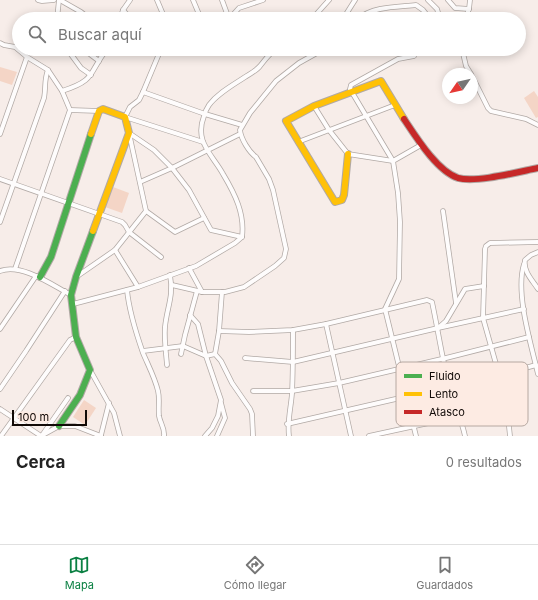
<!DOCTYPE html>
<html lang="es">
<meta charset="utf-8">
<style>
body{margin:0;font-family:Inter,sans-serif;background:#f2f2f2;color:#222}
.compass{position:absolute;left:442px;top:68px;width:36px;height:36px;border-radius:50%;background:#fff;box-shadow:0 2px 10px #0003;rotate:236deg}
.scale{position:absolute;left:12px;bottom:10px;width:75px;box-sizing:border-box;padding-left:4px;border:2px solid #110a07;border-top:0;font-size:11px;line-height:14px;white-space:nowrap;color:#110a07;-webkit-text-stroke:3px #fdebe3;paint-order:stroke}
.list{margin:0;padding:0;list-style:none}
h2{display:flex;justify-content:space-between;align-items:center;height:52px;margin:0;padding:0 16px;font-size:17px}
h2 small{font-size:13px;font-weight:400;color:#767676}
.icon{flex:none;width:22px;height:22px;fill:none;stroke:currentColor;stroke-width:2;stroke-linecap:round;stroke-linejoin:round}
.map{position:relative;flex:none;width:538px;height:436px;overflow:hidden}
.search{position:absolute;background:#fff;box-shadow:0 2px 10px #0003;left:12px;right:12px;top:12px;height:44px;display:flex;align-items:center;gap:10px;box-sizing:border-box;padding:0 14px;border-radius:22px;color:#767676;font-size:15px}
.sheet{height:108px;background:#fff}
nav{display:flex;justify-content:space-around;align-items:center;box-sizing:border-box;height:56px;border-top:1px solid #e0e0e0;background:#fff;font-size:11px;color:#767676}
nav a{display:grid;justify-items:center;gap:2px}
nav .on{color:#0b8043}
.map>svg:first-child{display:block}
</style>
<div class="map">
<svg width="538" height="436" viewBox="0 0 538 436">
<rect width="100%" height="100%" fill="#f7ede9"/>
<g fill="#f4d5c6">
<path d="M0,67l17,5 -5,13 -12,-4z"/>
<path d="M534,91l4,6v20l-2,1 -12,-20z"/>
<path d="M113,187l16,6 -7,20 -17,-6z"/>
<path d="M84,400l12,8 -11,17 -12,-8z"/>
</g>
<g fill="none" stroke-linecap="round" stroke-linejoin="round">
<defs>
<g id="street">
<path d="M38,0l4,1 12,-1"/>
<path d="M60,0l21,12 9,7"/>
<path d="M157,0l8,19"/>
<path d="M193,0l8,19"/>
<path d="M222,0l7,19"/>
<path d="M428,0l9,9 3,10"/>
<path d="M448,0l7,8 14,1"/>
<path d="M123,10l8,9"/>
<path d="M57,19l2,-19"/>
<path d="M120,19l3,-9 7,-10"/>
<path d="M229,19l10,-11 24,-8"/>
<path d="M312,19l17,-19"/>
<path d="M343,19l12,-19"/>
<path d="M358,19c15,-13 40,-12 58,-14l7,5 7,9"/>
<path d="M465,19l4,-10 1,-9"/>
<path d="M0,43l4,2 11,2 12,10 21,13 14,21 8,19 -55,159"/>
<path d="M67,49l14,19 10,7"/>
<path d="M83,49l16,12"/>
<path d="M161,49l-18,43 -4,8 -9,7 -5,10 78,25"/>
<path d="M462,49l4,17 5,8"/>
<path d="M414,56l-16,3 -47,26 -1,4 43,72 5,32 2,29 -1,57 -14,30 31,127"/>
<path d="M472,76l16,32 3,3 35,8 12,6"/>
<path d="M62,91c35,-11 26,-18 45,-42"/>
<path d="M143,92l62,22 37,11"/>
<path d="M314,106l15,24 19,24 45,7 28,-16"/>
<path d="M70,110l29,1"/>
<path d="M129,133l25,17 18,18 17,22 22,40 31,7"/>
<path d="M129,133l17,78 29,21 29,-14"/>
<path d="M0,134l27,-77"/>
<path d="M298,142l97,-37"/>
<path d="M0,179l122,43 3,3 4,7 32,25"/>
<path d="M140,182l32,-14 68,-34"/>
<path d="M443,211l13,92"/>
<path d="M0,222l44,-124c2,-10 0,-19 4,-28"/>
<path d="M115,250l23,37"/>
<path d="M538,252l-7,3 -6,5c-2,11 7,20 13,29"/>
<path d="M524,264c-9,29 7,80 14,110"/>
<path d="M189,268l13,24"/>
<path d="M0,271c22,-8 52,14 71,24"/>
<path d="M76,277l39,-27 31,-39"/>
<path d="M172,285l30,7h23l19,-5 31,-21 9,-8 2,-9 -13,-59 -4,-11 -13,-22c-7,-5 -15,-18 -16,-27l10,-17 26,-32 23,-18 25,-14"/>
<path d="M127,290c2,21 9,43 16,63 5,12 12,25 15,38 2,8 0,16 1,25 1,7 6,12 5,20"/>
<path d="M73,304l65,-17 58,-21 39,-23 7,-6c3,-23 -7,-43 -19,-63 -11,-20 -29,-32 -19,-58 1,-4 3,-8 5,-11 9,-12 24,-20 36,-28 5,-3 12,-7 15,-11 6,-7 9,-13 17,-17"/>
<path d="M190,315l8,9 8,32 15,44 -3,16 -6,12 -7,8"/>
<path d="M326,324l25,112"/>
<path d="M438,328l86,-19"/>
<path d="M0,329l36,-53"/>
<path d="M219,331l30,1 44,-2 33,-6 101,-24 5,2c6,28 10,56 17,83 5,18 12,33 16,51"/>
<path d="M143,351l40,-5 23,10 9,-2"/>
<path d="M181,354l4,-19 12,-44"/>
<path d="M215,354l6,7 11,22 18,26 2,5 1,22"/>
<path d="M215,354l4,-23 3,-39"/>
<path d="M245,358l48,4 145,-34 8,-7 19,-32 19,-3"/>
<path d="M167,365c-1,-13 -3,-25 -2,-38 2,-20 9,-31 5,-52"/>
<path d="M90,370l24,43 6,23"/>
<path d="M0,389l26,-38 39,-60"/>
<path d="M253,391h39l47,-8 107,-25 83,-21"/>
<path d="M0,409l41,27"/>
<path d="M287,424l213,-49 36,-10"/>
<path d="M43,434l25,-36"/>
<path d="M101,435l8,-32"/>
<path d="M1,436l69,-96 6,-3"/>
<path d="M41,436l18,-10h16l26,10"/>
<path d="M217,436l8,-18 -4,-15"/>
<path d="M289,436c-2,-15 2,-28 3,-43 1,-21 1,-42 1,-63"/>
<path d="M369,436l138,-30"/>
<path d="M510,436l-5,-47 -9,-25 -13,-46 2,-69 1,-3 4,-3 48,-1"/>
</g>
<g id="fast">
<path d="M40,277l11,-20 40,-123"/>
<path d="M59,426l21,-31 10,-25 -14,-33 -5,-42 5,-18 17,-46"/>
</g>
<g id="slow">
<path d="M91,134l8,-23 4,-2 22,8 4,16 -36,98"/>
<path d="M348,154l-4,41 -2,5 -7,2 -49,-81 28,-15 67,-25 23,38"/>
</g>
<path id="jam" d="M404,119c12,18 33,52 54,59 18,5 60,-6 80,-10"/>
</defs>
<use href="#street" stroke="#b1a9a5" stroke-width="5.5"/>
<use href="#fast" stroke="#b1a9a5" stroke-width="8"/>
<use href="#slow" stroke="#b1a9a5" stroke-width="8"/>
<use href="#jam" stroke="#b1a9a5" stroke-width="8"/>
<use href="#street" stroke="#fefcfc" stroke-width="4"/>
<use href="#fast" stroke="#4caf50" stroke-width="6"/>
<use href="#slow" stroke="#ffc107" stroke-width="6"/>
<use href="#jam" stroke="#c62828" stroke-width="6"/>
</g>
<rect x="396" y="362" width="132" height="64" rx="6" fill="#fdebe3" stroke="#b6a8a1" stroke-width="1"/>
<rect x="404" y="374" width="18" height="4" fill="#4caf50"/>
<rect x="404" y="392" width="18" height="4" fill="#ffc107"/>
<rect x="404" y="410" width="18" height="4" fill="#c62828"/>
<g font-size="11" fill="#110a07">
<text x="429" y="380">Fluido</text>
<text x="429" y="398">Lento</text>
<text x="429" y="416">Atasco</text>
</g>
</svg>
<svg class="compass" viewBox="-18 -18 36 36"><path d="M0-13l5 13h-10z" fill="#e53935"/><path d="M0 13l5-13h-10z" fill="#767676"/></svg>
<div class="scale">100 m</div>
<div class="search"><svg class="icon" aria-label="search" viewBox="0 0 24 24"><circle cx="10" cy="10" r="6"/><path d="M15 15l6 6"/></svg>Buscar aquí</div>
</div>
<section class="sheet">
<h2>Cerca<small>0 resultados</small></h2>
<ul class="list">
</ul>
</section>
<nav>
<a class="on"><svg class="icon" aria-label="map" viewBox="0 0 24 24"><path d="M3 6l6-2 6 2 6-2v14l-6 2-6-2-6 2zM9 4v14M15 6v14"/></svg>Mapa</a>
<a><svg class="icon" aria-label="directions" viewBox="0 0 24 24"><path d="M12 3l9 9-9 9-9-9zM9 14v-3h6M13 9l2 2-2 2"/></svg>Cómo llegar</a>
<a><svg class="icon" aria-label="saved" viewBox="0 0 24 24"><path d="M7 4h10v16l-5-4-5 4z"/></svg>Guardados</a>
</nav>
